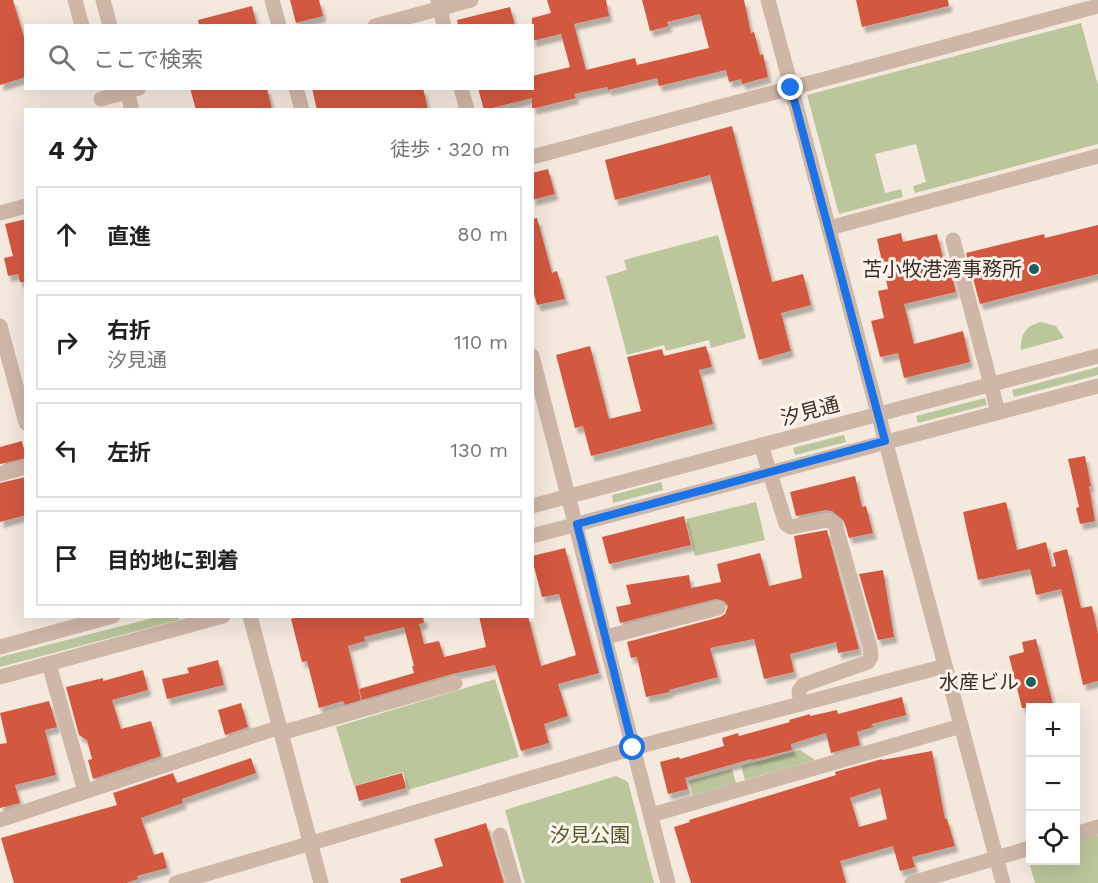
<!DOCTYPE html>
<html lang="ja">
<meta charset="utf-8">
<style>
body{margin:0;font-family:"Work Sans","Noto Sans JP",sans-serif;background:#f2f2f2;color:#202124}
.controls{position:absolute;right:18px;bottom:18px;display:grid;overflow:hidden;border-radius:0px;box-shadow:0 6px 24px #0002}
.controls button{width:54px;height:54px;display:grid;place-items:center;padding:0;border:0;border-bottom:2px solid #e0e0e0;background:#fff;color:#202124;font:30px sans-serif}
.stop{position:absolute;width:18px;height:18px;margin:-14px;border:4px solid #1a73e8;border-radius:50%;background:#fff}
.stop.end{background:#1a73e8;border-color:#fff;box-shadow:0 2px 6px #0008}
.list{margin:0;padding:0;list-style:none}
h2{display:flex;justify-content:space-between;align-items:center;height:78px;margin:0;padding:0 24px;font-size:26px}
h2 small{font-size:20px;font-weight:400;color:#757577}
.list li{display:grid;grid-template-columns:39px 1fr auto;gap:18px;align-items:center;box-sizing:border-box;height:96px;margin:0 12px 12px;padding:0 12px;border:2px solid #e0e0e0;border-radius:0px}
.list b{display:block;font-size:22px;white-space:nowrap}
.list p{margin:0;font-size:20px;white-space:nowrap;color:#757577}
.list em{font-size:20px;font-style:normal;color:#757577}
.icon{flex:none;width:33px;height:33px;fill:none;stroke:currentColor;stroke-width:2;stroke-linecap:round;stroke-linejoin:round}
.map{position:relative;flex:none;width:1098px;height:883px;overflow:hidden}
.search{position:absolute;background:#fff;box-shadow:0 6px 24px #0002;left:24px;top:24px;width:510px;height:66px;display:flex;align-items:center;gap:15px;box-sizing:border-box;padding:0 21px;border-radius:0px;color:#757577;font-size:22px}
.panel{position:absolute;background:#fff;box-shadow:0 6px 24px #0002;left:24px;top:108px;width:510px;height:510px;border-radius:0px}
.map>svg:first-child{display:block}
</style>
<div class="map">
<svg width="1098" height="883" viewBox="0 0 1098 883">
<defs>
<filter id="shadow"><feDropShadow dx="3.5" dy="6" stdDeviation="1.5" flood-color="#0004"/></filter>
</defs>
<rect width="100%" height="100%" fill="#f5e9de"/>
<g fill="#bbc69c">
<path d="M1081,23l17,62v59l-183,49 -2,-7 13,-4 -10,-38 -41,10 10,39 16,-4 2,8 -64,17 -32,-119z"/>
<path d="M718,235l28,103 -35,10 -2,-8 -43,11 -2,-6 -37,10 -21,-79 21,-6 -3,-10z"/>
<path d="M1041,322l15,4 8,12 -43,12c-1,-15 5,-25 20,-28z"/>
<path d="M1098,367v8l-84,22 -2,-7z"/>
<path d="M985,398l2,7 -69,18 -2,-7z"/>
<path d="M844,435l2,7 -51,13 -2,-7z"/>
<path d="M661,482l2,8 -50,13 -1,-8z"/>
<path d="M756,502l9,38 -70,16 -9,-37z"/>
<path d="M157,617h22v3l-179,47v-10z"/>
<path d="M495,679l24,78 -111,33 -5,-18 -49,14 -18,-59z"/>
<path d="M800,750l15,10 -70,20 -4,-14z"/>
<path d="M732,769l4,14 -43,12 -4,-14z"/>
<path d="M616,776l12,6 26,101h-129l-20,-73z"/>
<path d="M1098,835v48h-63l-5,-17 4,-5 42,-1v-19z"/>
</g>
<g fill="#d25940" fill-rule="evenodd" filter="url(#shadow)">
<path d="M0,0h13l13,44v33l-26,8z"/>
<path d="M290,0h29l4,16 -27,7z"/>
<path d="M547,0h59l3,16 -35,8 12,46 49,-12 2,7 72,-17 -9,-34 -33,8 2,4 -19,5 -8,-31h102l7,33 3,-1 6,23 3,-1 5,23 -26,7 -1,-5 -12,3 -3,-12 -67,16 -2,-8 -49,12 -1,-3 -33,7 2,4 -44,11v-11l-48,12 -6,-22h54v-12l38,-9 -9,-33 -29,7v-23l19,-5z"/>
<path d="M856,0h92l1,6 -87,21z"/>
<path d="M252,6l5,20h-58l-1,-6z"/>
<path d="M510,7l5,19h-57l-1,-6z"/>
<path d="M190,88h77l5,22h-76z"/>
<path d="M312,88h111l5,22h-111z"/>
<path d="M732,126l40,156 31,-8 8,31 -30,8 10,38 -32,9 -49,-185 -95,25 -10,-40z"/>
<path d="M548,169l7,25 -23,6v-27z"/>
<path d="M537,218l15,55 5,-2 8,28 -28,6 -5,-19v-67z"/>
<path d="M26,219v63h-6l-2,-8 -10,2 -4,-18 9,-2 -8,-32z"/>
<path d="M1098,225v49l-118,30 -14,-51 78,-19 1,4z"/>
<path d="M901,233l2,9 34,-8 6,24 4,-1 9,35 -52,12 10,40 49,-13 7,31 -66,16 -6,-25 -18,4 -9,-36 13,-3 -6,-27 10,-2 -11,-50z"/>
<path d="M590,346l19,73 32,-8 -14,-54 35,-8 2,7 42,-10 6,21 -13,3 14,54 -122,32 -8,-30 -8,2 -19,-73z"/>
<path d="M22,441l4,17 -26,6v-17z"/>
<path d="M1085,456l6,30h-2l6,35 -15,3 -4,-16 3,-1 -11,-48z"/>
<path d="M855,476l7,31 4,-1 7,27 -24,5 -5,-17 -12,-10 -6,-1 -30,6 -6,-24z"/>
<path d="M26,477v38l-26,7v-39z"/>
<path d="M1006,502l11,48 29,-8 6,25 4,-1 -3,-13 14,-4 14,59 11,-2 6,28v47l-15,4 -22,-96 -25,6 -6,-26 -52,11 -15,-68z"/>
<path d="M684,516l7,29 -82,19 -7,-27z"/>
<path d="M827,530l32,119 -21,4 -2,-11 -46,12 4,18 -30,7 -10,-40 -44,9 8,29 -49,13 1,2 -24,5 -9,-40 -6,1 -4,-16 93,-25 5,-3 3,-8 -4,-5 -8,-2 -96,24 -4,-16 15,-3 -5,-19 63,-10 2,13 30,-6 -4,-18 43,-11 9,33 33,-8 -8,-42z"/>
<path d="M565,548l34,125 -41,11 10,32 -24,8 5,19 -28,8 -26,-86 -43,9 -90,26 -3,-11 55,-16 -2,-7h2l-10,-39 -40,10 1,4 -17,5 13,54 -16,5 -2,-4 -24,7 -12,-47 -5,1 -11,-43 9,-3h123l1,7 -5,1 5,20 15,-3 5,16 42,-10 -7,-31h49l13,50 35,-11 -17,-61 -17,3 -10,-38v-3z"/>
<path d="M883,570l11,67 -16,3 -19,-66z"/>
<path d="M1036,639l18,69h-32l-13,-52 15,-4 -2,-10z"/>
<path d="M218,660l6,25 -57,14 -5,-20 27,-6 -2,-5z"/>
<path d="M143,670l5,20 -36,10 9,29 30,-8 10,35 -68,23 -5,-19 4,-1 -5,-19 -8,-5 -13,-48 37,-9v3z"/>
<path d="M902,697l4,18 -34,9 1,3 -16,5 3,13 -29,8 -5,-20 -35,11 1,6 -40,10 -1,-1 -66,19 3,11 -20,5 -8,-32 19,-5 1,2 44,-13 -2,-8 16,-5 1,3 51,-14 -1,-2 21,-6v2l27,-6 1,4z"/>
<path d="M49,701l8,26 -12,3 11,45 -41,10 5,18 -20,5v-64l7,-1 -7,-30z"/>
<path d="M241,703l7,24 -23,8 -7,-25z"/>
<path d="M932,751l13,68h2l8,27 -43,11 3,10 -15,4 -7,-25 -53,15 6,22h-155l-17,-56 16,-5 -1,-2 147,-45 -1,-3 47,-13v1zM880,788l7,31 -28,8 -9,-29z"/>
<path d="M251,758l5,15 -74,26 1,4 -42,15 13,37 9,-3 4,16 -30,8 1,3 -12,4h-112l-13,-45 116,-33 -4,-12 60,-20 4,10z"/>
<path d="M402,773l4,15 -47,13 -4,-15z"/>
<path d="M486,823l18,60h-103l-1,-4 43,-13 -9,-27z"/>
</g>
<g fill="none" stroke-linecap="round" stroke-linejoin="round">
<g stroke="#cfb7a8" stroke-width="15">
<path d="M75,0l7,26"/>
<path d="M103,0l7,26"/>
<path d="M272,0l7,26"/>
<path d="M438,0l6,26"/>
<path d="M768,0l235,883"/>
<path d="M375,26l96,-26"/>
<path d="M126,88l6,22"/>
<path d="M296,88l6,22"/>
<path d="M461,88l6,22"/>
<path d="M101,99l38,-11"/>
<path d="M532,157l566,-151"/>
<path d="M0,213l26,-7"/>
<path d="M829,228l269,-72"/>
<path d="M953,240l45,172"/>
<path d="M0,326l26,97"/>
<path d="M532,356l136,527"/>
<path d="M761,445l25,79 5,3 37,-7 7,4 35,123 1,10 -3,5 -65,23 -4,6 2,13"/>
<path d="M0,474l26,-7"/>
<path d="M532,506l566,-150"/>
<path d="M532,536l566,-150"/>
<path d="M250,616l71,267"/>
<path d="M606,637l112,-29"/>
<path d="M0,647l113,-31"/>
<path d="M49,664l36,127"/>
<path d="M0,677l223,-61"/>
<path d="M281,733l174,-50"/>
<path d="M651,815l310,-89"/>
<path d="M0,820l280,-93"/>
<path d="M1076,834l22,-7"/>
<path d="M500,835l14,48"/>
<path d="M176,883l457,-135 312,-82"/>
<path d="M912,883l118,-35"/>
</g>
</g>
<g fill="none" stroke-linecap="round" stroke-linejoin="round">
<path stroke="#1a73e8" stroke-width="8" d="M633,748l-56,-224 308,-83 -94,-353"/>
</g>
<g fill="#1a6262" stroke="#fcf3ec" stroke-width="2">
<circle cx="1034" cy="269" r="6"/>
<circle cx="1031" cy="682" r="6"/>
</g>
<g text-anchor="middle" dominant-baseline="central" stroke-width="6" stroke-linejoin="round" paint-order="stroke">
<g font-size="20" fill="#3b2e29" stroke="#fcf3ec" text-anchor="end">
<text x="1022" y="269">苫小牧港湾事務所</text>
<text x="1019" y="682">水産ビル</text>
</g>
<g font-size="20" fill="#3b2e29" stroke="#fcf3ec">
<text transform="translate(810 411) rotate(-15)">汐見通</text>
</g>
<g font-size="20" fill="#4d5c2a" stroke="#fcf3ec">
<text x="590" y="835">汐見公園</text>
</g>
</g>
</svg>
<div class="controls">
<button>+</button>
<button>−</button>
<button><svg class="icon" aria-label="locate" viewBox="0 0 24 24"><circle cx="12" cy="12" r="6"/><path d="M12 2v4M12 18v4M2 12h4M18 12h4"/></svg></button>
</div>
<div class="stop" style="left:633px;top:748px"></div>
<div class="stop end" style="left:791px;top:88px"></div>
<div class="search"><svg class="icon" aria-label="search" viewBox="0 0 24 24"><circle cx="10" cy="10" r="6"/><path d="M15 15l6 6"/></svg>ここで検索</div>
<section class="panel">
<h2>4 分<small>徒歩 · 320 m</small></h2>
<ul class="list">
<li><svg class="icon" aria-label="ahead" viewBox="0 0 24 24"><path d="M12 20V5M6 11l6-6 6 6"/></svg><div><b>直進</b></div><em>80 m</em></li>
<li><svg class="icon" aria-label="right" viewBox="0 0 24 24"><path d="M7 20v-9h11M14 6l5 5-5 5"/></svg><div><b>右折</b><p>汐見通</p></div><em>110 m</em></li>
<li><svg class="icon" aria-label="left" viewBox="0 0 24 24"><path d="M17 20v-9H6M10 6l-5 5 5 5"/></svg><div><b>左折</b></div><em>130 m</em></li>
<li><svg class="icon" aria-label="arrive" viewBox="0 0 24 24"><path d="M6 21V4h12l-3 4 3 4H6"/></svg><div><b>目的地に到着</b></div></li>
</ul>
</section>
</div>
